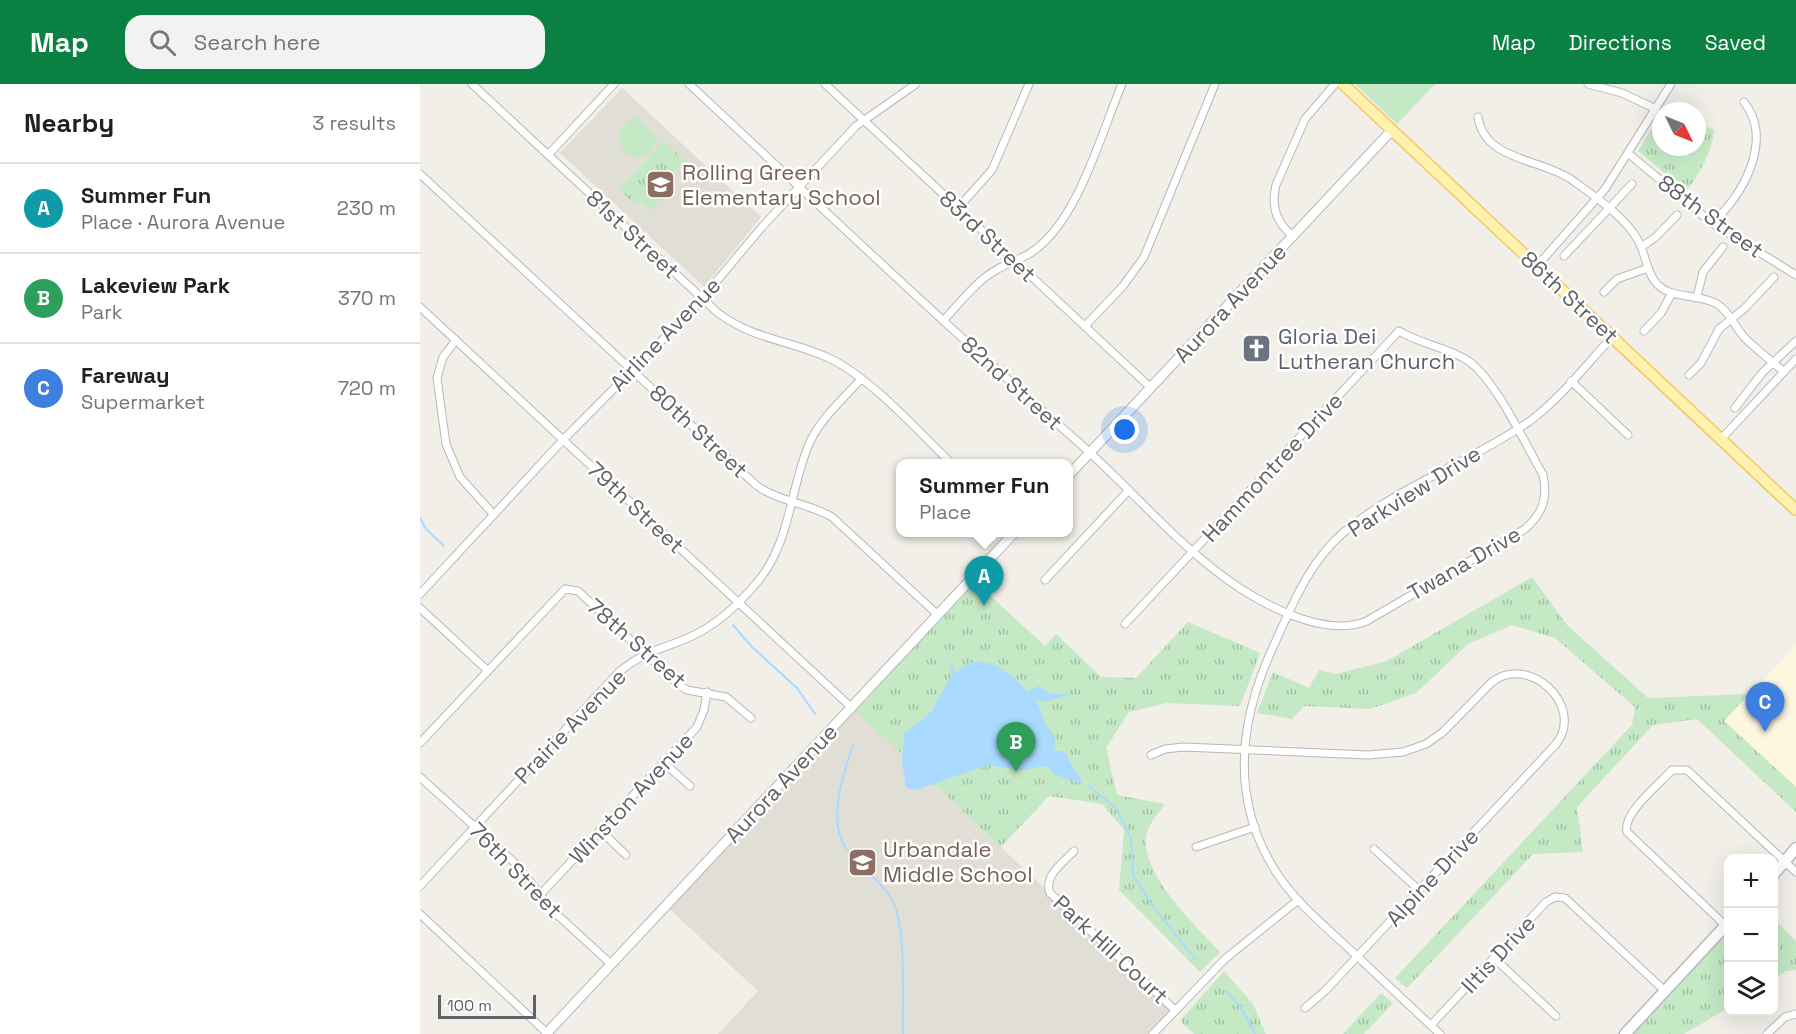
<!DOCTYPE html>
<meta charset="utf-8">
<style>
body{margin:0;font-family:"Space Grotesk",sans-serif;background:#f2f2f2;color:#202124}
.controls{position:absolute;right:18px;bottom:18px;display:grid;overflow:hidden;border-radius:12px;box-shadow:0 6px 24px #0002}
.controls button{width:54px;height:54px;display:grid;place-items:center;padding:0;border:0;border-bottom:2px solid #e0e0e0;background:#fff;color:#202124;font:30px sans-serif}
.compass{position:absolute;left:1232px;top:18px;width:54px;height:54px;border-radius:50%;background:#fff;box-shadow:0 6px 24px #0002;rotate:133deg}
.scale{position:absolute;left:18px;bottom:15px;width:98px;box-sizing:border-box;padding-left:6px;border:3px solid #5f6368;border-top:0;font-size:16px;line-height:21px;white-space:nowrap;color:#5f6368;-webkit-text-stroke:4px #fff;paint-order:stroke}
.you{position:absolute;left:705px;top:346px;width:21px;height:21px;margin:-15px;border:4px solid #fff;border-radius:50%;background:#1a73e8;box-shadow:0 0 0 9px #1a73e833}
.badge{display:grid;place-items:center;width:39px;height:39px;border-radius:50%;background:#0b8043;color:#fff;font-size:20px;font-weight:700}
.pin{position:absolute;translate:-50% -50px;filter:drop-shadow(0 2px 3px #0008)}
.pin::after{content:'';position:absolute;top:32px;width:21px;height:18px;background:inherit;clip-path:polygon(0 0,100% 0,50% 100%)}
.popup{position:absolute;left:476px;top:375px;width:177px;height:78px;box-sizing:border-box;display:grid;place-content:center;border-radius:12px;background:#fff;filter:drop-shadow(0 2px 4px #0005);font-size:20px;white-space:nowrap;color:#757577}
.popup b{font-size:22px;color:#202124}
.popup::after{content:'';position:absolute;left:50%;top:100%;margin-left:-12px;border:12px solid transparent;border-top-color:#fff}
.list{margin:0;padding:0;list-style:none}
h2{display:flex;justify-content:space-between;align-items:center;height:78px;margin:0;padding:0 24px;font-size:26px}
h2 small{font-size:20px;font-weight:400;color:#757577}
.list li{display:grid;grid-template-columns:39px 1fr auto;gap:18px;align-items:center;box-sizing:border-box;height:90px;padding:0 24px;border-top:2px solid #e0e0e0}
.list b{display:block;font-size:22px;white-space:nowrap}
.list p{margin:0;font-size:20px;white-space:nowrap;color:#757577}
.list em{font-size:20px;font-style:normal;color:#757577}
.icon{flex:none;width:33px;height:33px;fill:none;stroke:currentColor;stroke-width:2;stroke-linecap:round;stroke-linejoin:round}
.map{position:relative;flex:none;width:1376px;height:950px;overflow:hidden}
header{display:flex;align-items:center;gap:36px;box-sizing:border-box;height:84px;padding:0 30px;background:#0b8043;color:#fff}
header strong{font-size:28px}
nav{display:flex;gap:33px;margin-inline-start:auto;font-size:21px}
.search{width:420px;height:54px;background:#f2f2f2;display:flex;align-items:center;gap:15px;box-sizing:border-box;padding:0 21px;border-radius:18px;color:#757577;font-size:22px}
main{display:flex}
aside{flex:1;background:#fff}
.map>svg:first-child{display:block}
</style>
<header>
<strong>Map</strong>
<div class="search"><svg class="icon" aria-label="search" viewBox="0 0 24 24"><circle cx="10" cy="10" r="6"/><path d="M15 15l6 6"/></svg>Search here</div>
<nav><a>Map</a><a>Directions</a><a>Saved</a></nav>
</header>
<main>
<aside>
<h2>Nearby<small>3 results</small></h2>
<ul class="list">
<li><span class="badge" style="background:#0f9aa8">A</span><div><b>Summer Fun</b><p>Place · Aurora Avenue</p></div><em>230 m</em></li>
<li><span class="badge" style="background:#2e9e5b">B</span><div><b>Lakeview Park</b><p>Park</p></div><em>370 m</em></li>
<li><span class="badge" style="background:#3f7fe0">C</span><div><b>Fareway</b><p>Supermarket</p></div><em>720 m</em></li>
</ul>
</aside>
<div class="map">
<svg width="1376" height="950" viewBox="0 0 1376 950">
<defs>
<pattern id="park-tufts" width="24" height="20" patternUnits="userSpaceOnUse" patternTransform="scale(1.5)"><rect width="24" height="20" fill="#c5e8c5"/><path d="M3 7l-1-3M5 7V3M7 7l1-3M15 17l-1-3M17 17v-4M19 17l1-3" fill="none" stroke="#a3c0a4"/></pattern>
</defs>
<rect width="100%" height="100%" fill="#f1efe8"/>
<path fill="#fef7e0" d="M1376,561v142l-72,-66z"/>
<g fill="#e1ded6">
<path d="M202,4l139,129 -57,70 -144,-134z"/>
<path d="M432,624l323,302 -22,24h-435l40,-43 -92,-85z"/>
</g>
<g fill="#c5e8c5">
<path d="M935,0h80l-38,40z"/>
<path d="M215,31l24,26c-5,5 -11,14 -18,16 -13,5 -24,-11 -21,-23 2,-8 10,-14 15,-19z"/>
</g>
<g fill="url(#park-tufts)">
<path d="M1241,29v34h36v-26l17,9c-2,22 -14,44 -28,61l-48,-40z"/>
<path d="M244,57l21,20 -18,20 7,7 -24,23 -11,-10 -4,4 -16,-16z"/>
<path d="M1112,493l35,48 81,73 101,-4 -25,27 72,66v25l-99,-93 -44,6 -76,82 6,45 -50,2 -126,134 -12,-10 237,-253 3,-18 -80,-69 -43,-13 -44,19 -52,49 -46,16 -66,-3 -12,13 -35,-6 16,-41 36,16 10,-18 17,4 51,-13z"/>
<path d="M552,495l73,67 11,-12 45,43 35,1 52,-56 72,31 -20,53 -74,-3 -37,9 -23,36 11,47 48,9c-5,7 -12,15 -16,23 -18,40 47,98 71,125l-20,20 -81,-82 5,-60 -22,-26 -53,-8 -48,51 -149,-139z"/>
<path d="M1354,835l22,22v29l-10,1 -12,8z"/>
<path d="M1308,839v85l-44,26h-59z"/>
<path d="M804,887l29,33 13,30h-72l-14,-13z"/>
<path d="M961,909l12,10 -29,31h-21z"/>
</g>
<path fill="#aadaff" d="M552,578c24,-3 41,14 56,30l10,-6 14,8h20l-28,8 -8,-3 8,22 11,18 -1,12h10l19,33 -28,-9 -8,-9 -25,4 -34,-5 -72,25 -10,-2 -4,-25 2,-29 27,-22 21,-37 -2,-9 2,-1 3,7z"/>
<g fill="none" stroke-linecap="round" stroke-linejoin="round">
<g stroke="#aadaff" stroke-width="2">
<path d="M0,434l6,11 18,17"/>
<path d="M313,541l19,22 45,41 18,26"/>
<path d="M669,702l28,23 14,30 2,36 20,31 42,53"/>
<path d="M427,766c-20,-27 -5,-74 6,-104"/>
<path d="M431,771c13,17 31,26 41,45 15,26 10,102 11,134"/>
<path d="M806,907l16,18 13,25"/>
</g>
<defs>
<g id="minor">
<path d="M52,0l246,229c38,28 74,27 113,46 42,21 87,72 121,105"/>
<path d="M269,0c129,120 256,241 388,357 54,47 101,106 161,146 34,22 87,49 127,35l160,-93c18,-16 23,-31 18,-54 -17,-30 -49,-98 -76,-115 -21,-13 -47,-16 -68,-29l-274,293"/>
<path d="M405,0l326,304"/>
<path d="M1168,0l34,9 34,16"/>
<path d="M1058,33c6,44 65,42 94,63 22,16 54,37 67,62 7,13 7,30 18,42 15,16 42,9 60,20 13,8 18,24 29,35 12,12 26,22 38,33"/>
<path d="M1209,70l83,69 84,52"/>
<path d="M128,71l66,-71"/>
<path d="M0,90l336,311c23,17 52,18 76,32l106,98"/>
<path d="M538,124l34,-38 37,-86"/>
<path d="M1292,139c31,-27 62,-83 32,-121"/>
<path d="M873,152c-17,-13 -22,-31 -17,-51l29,-66 30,-35"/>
<path d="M1221,163l15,-10 21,-22"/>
<path d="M1144,172l68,-72"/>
<path d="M1117,182l68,-77 66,-105"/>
<path d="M1184,208l13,-13 31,-11"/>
<path d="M1277,213l6,-25 20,-25"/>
<path d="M0,223l432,401"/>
<path d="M523,237c16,-17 32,-39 53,-51 17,-10 32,-12 47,-27 38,-35 59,-111 79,-159"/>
<path d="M665,242l38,-40 21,-29 71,-173"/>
<path d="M1224,247l17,-18 11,-20"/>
<path d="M36,256l-13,17 -6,21 9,66 14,33 34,38"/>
<path d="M1269,291l12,-12 18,-34 26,-21 29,-31"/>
<path d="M1151,297l57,54"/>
<path d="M1315,324l27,-35 34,-32"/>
<path d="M1301,355l75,-80"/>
<path d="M625,496l84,-90"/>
<path d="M0,510l143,-154 132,-133 67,-80 94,-101 60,-42"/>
<path d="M0,524l67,62"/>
<path d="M0,659l145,-154 13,2 101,94 8,5 39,7 25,21"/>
<path d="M731,671l14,-6 19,-2 184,8 35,-3 23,-8 17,-12 48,-49c37,-31 95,23 65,61l-231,247 -20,17"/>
<path d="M243,678l27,24"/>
<path d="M0,693l97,88 35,45 59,54"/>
<path d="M180,746l26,25"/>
<path d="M776,763l59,-20"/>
<path d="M954,765l45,41"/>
<path d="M654,767c-11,12 -31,25 -24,42l125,117"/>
<path d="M0,802l199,-214c28,-23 43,-22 73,-36 26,-12 49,-34 67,-56 32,-40 31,-91 50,-136 11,-25 34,-45 52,-65"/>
<path d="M119,812l158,-169 7,-17 3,-18"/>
<path d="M0,830l128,120"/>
<path d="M1306,842l-99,-94c-5,-18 32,-48 45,-62h15l109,102"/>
<path d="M1074,874l62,58"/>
<path d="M1011,941l115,-123 9,-5 10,1 100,93"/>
<path d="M733,950l72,-75 73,-59"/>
<path d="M1020,950c-32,-30 -64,-60 -96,-90 -24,-22 -50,-44 -68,-72 -46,-72 -37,-151 -3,-225 19,-41 35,-84 71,-115 55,-46 127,-70 186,-111 31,-23 56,-56 82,-84"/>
<path d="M1347,950l18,-17 11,-3"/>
</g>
<g id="tertiary">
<path d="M648,392l324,-346"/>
<path d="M126,950l469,-502"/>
</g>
<g id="secondary">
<path d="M1354,790l22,-26"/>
<path d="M1205,950l103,-111"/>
</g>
<path id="primary" d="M923,0l453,426"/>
</defs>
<use href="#minor" stroke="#b5b8bc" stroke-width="9"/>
<use href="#tertiary" stroke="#b5b8bc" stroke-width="11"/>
<use href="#secondary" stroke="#b6babf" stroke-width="13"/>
<use href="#primary" stroke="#f2c960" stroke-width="13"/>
<use href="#minor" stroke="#fff" stroke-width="7"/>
<use href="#tertiary" stroke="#fff" stroke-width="9"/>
<use href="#secondary" stroke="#fff" stroke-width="10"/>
<use href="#primary" stroke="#fff2af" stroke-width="10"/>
</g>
<defs>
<symbol id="school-square" viewBox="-11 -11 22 22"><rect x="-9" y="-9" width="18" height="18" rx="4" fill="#8d6e63" stroke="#fff"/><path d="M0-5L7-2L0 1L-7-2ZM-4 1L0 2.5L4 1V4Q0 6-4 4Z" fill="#fff"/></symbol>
<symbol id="church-square" viewBox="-11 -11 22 22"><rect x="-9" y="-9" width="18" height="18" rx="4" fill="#6b7280" stroke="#fff"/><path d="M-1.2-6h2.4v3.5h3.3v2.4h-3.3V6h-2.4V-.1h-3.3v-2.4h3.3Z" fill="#fff"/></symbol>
</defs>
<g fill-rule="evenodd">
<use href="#school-square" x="224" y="84" width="33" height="33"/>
<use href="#church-square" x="820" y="248" width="33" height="33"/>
<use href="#school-square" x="426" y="762" width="33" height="33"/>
</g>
<g text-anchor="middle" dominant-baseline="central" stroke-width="5" stroke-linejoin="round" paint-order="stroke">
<g font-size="22" fill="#785e54" stroke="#fff" text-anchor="start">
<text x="262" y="88">Rolling Green<tspan x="262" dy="25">Elementary School</tspan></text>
<text x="463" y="765">Urbandale<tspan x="463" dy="25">Middle School</tspan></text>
</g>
<g font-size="22" fill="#5f6368" stroke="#fff">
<text transform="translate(1291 132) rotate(36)">88th Street</text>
<text transform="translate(213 150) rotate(43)">81st Street</text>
<text transform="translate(568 152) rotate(43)">83rd Street</text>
<text transform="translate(1150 213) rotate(43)">86th Street</text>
<text transform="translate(810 219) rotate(-47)">Aurora Avenue</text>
<text transform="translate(245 250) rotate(-46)">Airline Avenue</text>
<text transform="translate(592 299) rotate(42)">82nd Street</text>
<text transform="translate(279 347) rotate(43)">80th Street</text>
<text transform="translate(852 383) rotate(-47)">Hammontree Drive</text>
<text transform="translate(994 407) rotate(-32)">Parkview Drive</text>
<text transform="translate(216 423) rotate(43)">79th Street</text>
<text transform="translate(1044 479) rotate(-30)">Twana Drive</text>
<text transform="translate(217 559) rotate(41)">78th Street</text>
<text transform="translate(150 642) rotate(-46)">Prairie Avenue</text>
<text transform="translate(361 699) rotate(-47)">Aurora Avenue</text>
<text transform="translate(211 714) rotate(-47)">Winston Avenue</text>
<text transform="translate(96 786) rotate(46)">76th Street</text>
<text transform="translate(1012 793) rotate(-47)">Alpine Drive</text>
<text transform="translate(691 865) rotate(43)">Park Hill Court</text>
<text transform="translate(1078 870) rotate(-47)">Iltis Drive</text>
</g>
<g font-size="22" fill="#5b616d" stroke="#fff" text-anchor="start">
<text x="858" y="252">Gloria Dei<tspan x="858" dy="25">Lutheran Church</tspan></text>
</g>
</g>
</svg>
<div class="controls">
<button>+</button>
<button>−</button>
<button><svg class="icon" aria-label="layers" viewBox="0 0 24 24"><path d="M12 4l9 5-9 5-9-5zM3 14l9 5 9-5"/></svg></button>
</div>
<svg class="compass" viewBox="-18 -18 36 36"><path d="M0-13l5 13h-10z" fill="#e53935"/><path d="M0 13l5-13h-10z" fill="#757577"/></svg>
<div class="scale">100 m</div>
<div class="you"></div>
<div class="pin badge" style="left:564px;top:522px;background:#0f9aa8">A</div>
<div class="popup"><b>Summer Fun</b>Place</div>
<div class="pin badge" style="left:596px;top:688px;background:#2e9e5b">B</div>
<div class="pin badge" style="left:1345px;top:648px;background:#3f7fe0">C</div>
</div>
</main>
